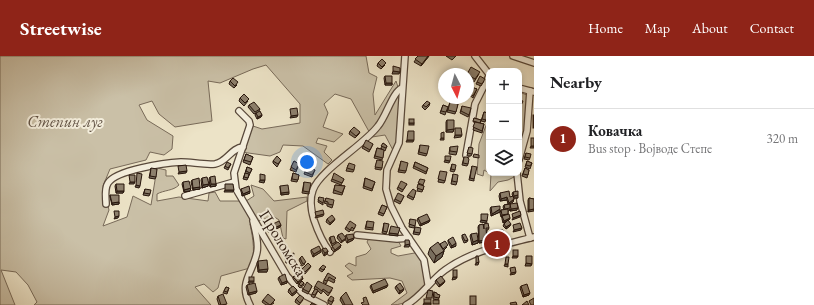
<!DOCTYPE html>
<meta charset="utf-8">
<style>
body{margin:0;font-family:"EB Garamond",serif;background:#f2f2f2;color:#202124}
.controls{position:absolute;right:12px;top:12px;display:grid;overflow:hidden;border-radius:8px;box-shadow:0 2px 6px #0003}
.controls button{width:36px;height:36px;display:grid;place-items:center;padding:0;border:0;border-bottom:1px solid #e0e0e0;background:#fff;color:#202124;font:20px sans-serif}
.compass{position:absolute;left:438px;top:12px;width:36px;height:36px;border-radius:50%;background:#fff;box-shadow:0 2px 6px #0003;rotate:174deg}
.you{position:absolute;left:307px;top:106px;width:14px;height:14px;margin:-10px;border:3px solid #fff;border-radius:50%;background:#1a73e8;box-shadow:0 0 0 6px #1a73e833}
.badge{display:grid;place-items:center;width:26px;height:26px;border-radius:50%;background:#8f2418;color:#fff;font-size:13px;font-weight:700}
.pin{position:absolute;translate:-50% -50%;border:2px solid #fff;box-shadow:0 1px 4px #0006}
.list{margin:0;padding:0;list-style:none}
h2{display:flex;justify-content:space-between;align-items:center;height:52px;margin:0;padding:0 16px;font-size:17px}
h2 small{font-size:13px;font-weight:400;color:#757577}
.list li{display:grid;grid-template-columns:26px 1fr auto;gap:12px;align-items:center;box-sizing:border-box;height:60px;padding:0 16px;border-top:1px solid #e0e0e0}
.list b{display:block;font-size:15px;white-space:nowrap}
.list p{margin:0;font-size:13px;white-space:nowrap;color:#757577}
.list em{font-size:13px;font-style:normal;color:#757577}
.icon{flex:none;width:22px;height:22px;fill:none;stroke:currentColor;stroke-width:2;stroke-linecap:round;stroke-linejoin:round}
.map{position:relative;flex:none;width:534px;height:249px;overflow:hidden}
header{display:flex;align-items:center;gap:24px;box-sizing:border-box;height:56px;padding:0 20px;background:#8f2418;color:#fff}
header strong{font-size:19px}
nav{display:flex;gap:22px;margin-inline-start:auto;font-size:14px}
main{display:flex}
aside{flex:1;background:#fff}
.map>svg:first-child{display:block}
</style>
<header>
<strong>Streetwise</strong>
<nav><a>Home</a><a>Map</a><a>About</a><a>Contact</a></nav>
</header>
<main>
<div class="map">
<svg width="534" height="249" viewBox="0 0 534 249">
<rect width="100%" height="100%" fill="#ece3c7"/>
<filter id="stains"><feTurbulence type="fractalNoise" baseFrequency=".005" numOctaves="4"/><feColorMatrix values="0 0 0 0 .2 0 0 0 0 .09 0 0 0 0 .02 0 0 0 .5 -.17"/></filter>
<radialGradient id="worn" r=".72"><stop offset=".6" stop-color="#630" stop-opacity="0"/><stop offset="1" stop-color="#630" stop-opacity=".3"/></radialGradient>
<g fill="#cac0a7" stroke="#786a59">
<path d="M0,0h366l3,17 8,4 -4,17 2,21 21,-34c9,27 12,47 -1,73l-10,-19 -13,2 -21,-38 -16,-5 -11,10 4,9 -5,14 20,7 -9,8 -16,-4 -2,5 11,3 -3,6 8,8 -4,4 -25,-18 -20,-1 -3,7 -10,4 -29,-4 9,-27 12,4 38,-6v-19l-34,-39 -13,4 -33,14 -12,-2 4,40 -37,6 -16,-13 -7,-13 -13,4 8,15 26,16 -1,13 -8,6 -14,-3 -4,8 -36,9 -7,17 6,24 -6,16 24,-9 6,-21 18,9 6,-37 9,2v6h7l6,9c-6,6 -15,5 -22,9v7l22,-4 29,4 1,-8 6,-1 5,9h26l8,-5 -3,-11 12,4 11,12 33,-4v4l-20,10 -1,28 -3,-1 -4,-18 -6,-4 -23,8c3,15 6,30 0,44l-29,8 -3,12 -5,4 -9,-8 -9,3 16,18h-177l3,-3 -9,-17 -12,-13 -15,-2 14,35h-15z"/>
<path d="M519,36l8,3v2l-2,33 -6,24z"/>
<path d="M487,67l2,1v49h27v3l-8,4 -10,2 -8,9 1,-17 -7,-4 -1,6 -6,-2 2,-30z"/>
<path d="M370,180l27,3 4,7 -10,3v4l7,3 22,-4 7,30c-11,14 -18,23 -36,23l16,-12 -5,-12 -12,-3 -38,2 -5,-4 6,-3 -8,-7 4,-3 7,3v-9l10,-3 5,-5 -4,-7z"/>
</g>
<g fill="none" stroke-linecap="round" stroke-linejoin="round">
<defs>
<g id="minor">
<path d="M405,0l-6,87 -12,27 -1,19 5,17 11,22 22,32 4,24"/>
<path d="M475,0l14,18"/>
<path d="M513,0l21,7"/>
<path d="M519,32l15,4"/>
<path d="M239,55l10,10 1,4 -16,48 2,16 51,87 17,19 20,10"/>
<path d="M466,99l9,-51 14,-28"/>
<path d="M519,104l8,-29 3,-40"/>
<path d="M517,117l3,28 10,37"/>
<path d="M185,140l49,-14"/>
<path d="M106,148c0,-6 -2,-15 2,-21 8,-13 57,-20 73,-21 11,0 22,3 34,2 12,-2 16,-16 28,-17"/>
<path d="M357,179l40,4 12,-1"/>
<path d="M330,196c-7,-9 -12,-20 -16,-32 -3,-10 -5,-20 -1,-30 7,-20 51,-45 65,-64 8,-9 15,-35 24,-38"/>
<path d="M250,249c-12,-23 3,-32 7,-53 2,-10 -2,-22 -4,-31"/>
<path d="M406,249c14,-7 25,-25 39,-35 26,-19 58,-25 89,-33"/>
</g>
</defs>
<use href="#minor" stroke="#58483a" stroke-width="8"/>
<use href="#minor" stroke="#f3eddb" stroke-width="5.5"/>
</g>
<g fill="#796e5e" stroke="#26140b">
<path d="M418,0h11l-8,10 -7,-4z"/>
<path d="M446,0h10l-4,4z"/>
<path d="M378,7l7,2 -4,4 -4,-3z"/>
<path d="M468,18h11l-5,8 -6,-4z"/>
<path d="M385,20l7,7v2h-7l-1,-7z"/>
<path d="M230,25l7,4 -3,3 -5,-4z"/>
<path d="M484,25l-3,5 -5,-2 1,-2z"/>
<path d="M471,31l6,2 -4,9 -5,-4z"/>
<path d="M240,42l8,3 -4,5 -5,-5z"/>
<path d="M450,46l8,2 -3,10 -8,-2z"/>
<path d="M430,47l-1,3 -4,4 -3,-3 1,-2z"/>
<path d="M249,49l11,4 -1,2 3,4 -1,2 -4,2 -2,-4 1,-2 -2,1 -6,-7z"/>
<path d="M443,49l5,2 -3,8 -5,-2z"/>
<path d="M462,50l7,9 -1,2 -8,-4z"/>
<path d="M484,56l4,1 -3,9 -4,-1z"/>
<rect x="533" y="59" width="1" height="13"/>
<path d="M474,62l7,2 -1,3 4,1 -2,9 -9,-3 2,-8h-2z"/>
<path d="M447,64l7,9 -1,3h-7v-10z"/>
<path d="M350,75l10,1 -1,2 -4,4 -6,-4z"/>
<path d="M383,87l4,3 -2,5 -1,-1 -2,10 -8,-2 3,-10 5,1 -1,-1z"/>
<path d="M373,88l-4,8 -7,-4 1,-2z"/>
<path d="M420,89l7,9 -1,2 -8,-2z"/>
<path d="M450,91l7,5 -1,3 -7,-1z"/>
<path d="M469,91l3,7 -1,2h-4z"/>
<path d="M526,97l4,5 -1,2 -5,-1z"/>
<path d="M246,98l7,3 -3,8 -7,-3z"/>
<path d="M464,101l4,7 -1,2 -5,-1z"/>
<path d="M281,104l-4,7 -4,-4v-2z"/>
<path d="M377,104l5,8 -1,2 -6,-1z"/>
<path d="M294,105l5,3 -3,8 -6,-2z"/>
<path d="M401,105l5,10 -1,2 -7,-1z"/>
<path d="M527,105l5,2 -2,6 -5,-2z"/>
<path d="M415,106l13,6 -2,6 -13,-6z"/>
<path d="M231,108l-3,6 -4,-2 1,-2z"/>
<path d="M452,108l3,6 -1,2 -4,-1z"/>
<path d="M348,109l6,5 -1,2 -7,-1z"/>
<path d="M472,110l2,13v2l-5,-1z"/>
<path d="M247,111l5,2 -5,11 -4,-1z"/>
<path d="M307,111l8,3 -3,7 -8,-3z"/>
<path d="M151,112l5,9 -1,2 -6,-1z"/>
<path d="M525,112l4,2 -2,8 -5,-2z"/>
<path d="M293,117l6,2 -2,7 -6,-1z"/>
<path d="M440,117l5,8 -1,2 -6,-1z"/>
<path d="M453,118l4,8 -1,3 -5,-1z"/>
<path d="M210,121l6,7v2l-6,1 -1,-8z"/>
<path d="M202,122l6,8 -6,2 -1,-8z"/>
<path d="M365,122l10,4 -3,9 -9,-3z"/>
<path d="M332,123h12l-3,6 -10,-4z"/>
<path d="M420,123l3,7h1l-2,6 -5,-1z"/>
<path d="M192,124l8,9 -7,1 -2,-8z"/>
<path d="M183,126l7,9 -6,1 -2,-8z"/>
<path d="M304,126l5,10v2l-7,-1z"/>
<path d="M116,128l8,7 -1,2h-7l-1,-7z"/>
<path d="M407,128l-5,8 -5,-3 1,-2z"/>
<path d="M335,129l10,1 -3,9 -9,-2z"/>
<path d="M280,130l9,8 -8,1 -1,-7z"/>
<path d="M145,133l5,5 -1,2 -6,-1z"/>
<path d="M241,133l9,4 -8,3 -1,-5z"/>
<path d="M416,135l-3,9 -6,-3 1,-2z"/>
<path d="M513,136l5,6h-4l-1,4 -4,2 1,1v-1l7,6 -7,1v-2l-1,2h-1v4l2,3 -1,2h-1l2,6 -4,3 -3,-3 1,-2 3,-3 -4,2 -1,-4v-2h-1l-1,-4 1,-3h3l-1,-3 1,-2 4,-1 -1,-4 -7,1 -1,-5 1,-3 10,4h3l-1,-3z"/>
<path d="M110,139l9,7v2l-7,1 -2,-8z"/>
<path d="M404,140l-4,8 -6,-3 1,-2z"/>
<path d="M319,141l4,6v2l-5,-3z"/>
<path d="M326,142l7,7 -1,3 -5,-2v-2l-3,-1z"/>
<path d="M529,142l5,1 -6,13v-12z"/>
<path d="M382,149l5,2 -4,9 -5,-2z"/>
<path d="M491,151l9,5 -9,4 -1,-7z"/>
<path d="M418,162l12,2 -1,2 -9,4 -3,-6z"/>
<path d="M327,163l7,2 -4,4 -4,-3z"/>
<path d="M410,163l5,7 -1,2 -5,-1z"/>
<path d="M367,165l6,7v2l-8,-1z"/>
<path d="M266,167l6,2 1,-1 8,1 -1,2 -6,3 -1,-1 -1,1 -4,2 -3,-6z"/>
<path d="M384,167l3,9 -1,2 -4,-1z"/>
<path d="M484,168l5,4 -1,2h-1l-1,12 -7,1 -1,-16 1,-2h4z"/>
<path d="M346,171h9l-2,4 -2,-1 -2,2 -4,-3z"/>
<path d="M415,171l5,6 -1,2 -6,-1z"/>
<path d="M471,178l7,6v3l-6,2 -2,-9z"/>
<path d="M338,179l7,2 1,-2 8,3 -1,2 -6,3 -2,-4 -4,4 -4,-5z"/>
<path d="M462,179l6,5 -1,2 -3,1 -2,-5z"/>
<path d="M330,181l11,8 -1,3 -6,4 -3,-3 2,-3h-1l-3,-7z"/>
<path d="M448,184l8,6 -5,2 -3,-6z"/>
<path d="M440,188l7,3 -3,3v1l-2,6 -8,6 -6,-9 2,-6z"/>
<path d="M322,193l6,2 -1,3 -3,2 -2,-4z"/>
<path d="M311,194l10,2 -8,5 -2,-5z"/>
<path d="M286,199l6,6 -6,2 -1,-5z"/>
<path d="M300,202l5,6 -3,2 -3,-6z"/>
<path d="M258,205l9,11h-9l-1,-9z"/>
<path d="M311,210l-1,2 -5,6 -4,-3 1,-2z"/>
<path d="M295,212h7l-1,2 -4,3 -2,-2z"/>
<path d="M320,212l5,1 -3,3 -3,-2z"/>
<path d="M328,217l7,7 -1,3 -6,-3 -2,4 -3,-2z"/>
<path d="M303,218l-1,3 1,1 -1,2 -5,4 -4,-5v-2z"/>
<path d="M279,221l8,4v2l-6,2 -3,-6z"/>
<path d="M436,224l8,3 -5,4 -4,-5z"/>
<path d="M304,227v2l-4,3 -2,-2 1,-2z"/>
<path d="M247,229l10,6 -1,2 -8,2 -2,-8z"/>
<path d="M371,229l16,2 -14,6 -3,-6z"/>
<path d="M312,230l-4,8 -6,-3 1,-2z"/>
<path d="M315,230l17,4 -4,6 -5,-5 -2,3 -3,-3 -4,7 -3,-2 4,-7h-1z"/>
<path d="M396,230l7,5 -4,3 -4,-6z"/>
<path d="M521,230l8,9 -6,2 -3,-9z"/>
<path d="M226,231l3,1 -2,6 -4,-1z"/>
<path d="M289,233l8,1 -1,3 -4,3 -4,-4z"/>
<path d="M434,236l3,2 2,4 -1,2 -5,-1z"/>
<path d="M218,240l8,9h-7l-2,-6z"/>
<path d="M341,241l12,8h-10l-3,-5z"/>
<path d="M296,243l7,1 -4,5 -4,-3z"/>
<path d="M263,244l11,3 -3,2h-5l-4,-3z"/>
<path d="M328,244h6l-3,5 -3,-2z"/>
</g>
<g fill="#635a4c" stroke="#26140b">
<path d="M428,0h1l-8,10 1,-2z"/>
<path d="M393,15l7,1 -1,2h-7z"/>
<path d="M386,27h6v2h-7z"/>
<path d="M262,59l-1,2 -4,2 1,-2z"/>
<path d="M298,59l-1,2 -7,1 1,-2z"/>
<rect x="409" y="67" width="5" height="2"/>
<path d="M454,73l-1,3h-7l1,-2z"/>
<path d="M455,79h7l-1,2 -7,1z"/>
<path d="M441,82h3v2h-4z"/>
<path d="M407,84h7l-1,2h-7z"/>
<path d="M531,90h3v2h-4z"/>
<path d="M445,104l5,1 -1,2 -5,-1z"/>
<path d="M187,115l-1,2 -8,1 1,-2z"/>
<path d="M260,124h5l-1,3 -5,-1z"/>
<path d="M130,126h5l-1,2h-5z"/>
<path d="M209,128l-1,2 -6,2 1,-3z"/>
<path d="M211,128h5v2l-6,1z"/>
<path d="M136,129l4,1 -1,2 -4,-1z"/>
<path d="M200,131v2l-7,1v-2z"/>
<path d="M191,132l-1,3 -6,1v-2z"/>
<path d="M225,134h9l-1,2h-9z"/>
<path d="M117,135h7l-1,2h-7z"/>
<path d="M250,135v2l-8,3 1,-2z"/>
<path d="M289,136v2l-8,1v-2z"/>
<path d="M518,139v3h-5l1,-2z"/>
<path d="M507,141v3l-7,1 1,-2z"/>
<path d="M514,143l-1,3 -5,3 1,-2z"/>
<path d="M119,146v2l-7,1v-2z"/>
<path d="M518,152l-1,2 -7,1 1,-2z"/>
<path d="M500,153v3l-9,4 1,-2z"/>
<path d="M534,153v2l-6,1 1,-2z"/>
<path d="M324,158l-1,2 -8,2 1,-2z"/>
<path d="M508,158v2l-7,1 1,-2z"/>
<path d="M521,159l-1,2 -8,3 1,-2z"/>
<path d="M119,160l-1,2 -4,1 1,-2z"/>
<path d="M510,162l-1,2 -6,3 1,-2z"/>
<path d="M335,163l-1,2 -4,4v-2z"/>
<path d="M430,164l-1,2 -9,4 1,-2z"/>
<path d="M481,164l6,1 -1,2 -6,-1z"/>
<path d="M511,168l-1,2 -4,3v-2z"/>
<path d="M281,169l-1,2 -6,3v-2z"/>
<path d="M273,172l-1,2 -4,2 1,-2z"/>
<path d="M522,172l-1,2 -8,2 1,-2z"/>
<path d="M389,177l9,1v2l-9,-1z"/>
<path d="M500,180h4l-1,2 -4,1z"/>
<path d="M346,182l-1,2 -4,3 1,-2z"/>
<path d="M354,182l-1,2 -6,3 1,-3z"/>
<path d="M478,184v3l-6,2 1,-3z"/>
<path d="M487,184l-1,2 -7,1v-2z"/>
<path d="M456,187v3l-5,2 1,-2z"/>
<path d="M410,188l-1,3h-5l1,-2z"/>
<path d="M341,189l-1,3 -6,4 1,-2z"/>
<path d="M321,194v2l-8,5 1,-3z"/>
<path d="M328,195l-1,3 -3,2 1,-3z"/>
<path d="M444,195l-2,6 -8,6 2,-7z"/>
<path d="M513,200h5l-1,2h-5z"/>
<path d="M293,203l-1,2 -6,2 1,-3z"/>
<path d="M479,206l-1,3h-3l1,-2z"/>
<path d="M526,207l6,1 -1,2h-6z"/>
<path d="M505,208h3v3l-4,-1z"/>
<path d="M268,213l-1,3h-9l1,-2z"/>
<path d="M516,216l-1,2 -5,1 1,-2z"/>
<path d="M453,221h4l-1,2 -4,1z"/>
<path d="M303,222l-1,2 -5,4 1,-2z"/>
<path d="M249,225h5l-1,2h-5z"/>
<path d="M287,225v2l-6,2 1,-2z"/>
<path d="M445,225l-1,2 -5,4 1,-2z"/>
<path d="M388,229l-1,2 -14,6v-2z"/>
<path d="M404,233l-1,2 -4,3 1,-3z"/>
<path d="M297,234l-1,3 -4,3v-2z"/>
<path d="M257,235l-1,2 -8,2 1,-2z"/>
<path d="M530,237l-1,2 -6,2 1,-2z"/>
<path d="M424,247h7v2h-8z"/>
</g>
<g fill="#8d806d" stroke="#26140b">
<path d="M418,0h10l-6,8 -7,-5z"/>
<path d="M382,3l4,4 -4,4 -4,-4z"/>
<path d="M393,10l7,2v4l-7,-1z"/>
<path d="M471,11l9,5 -5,7 -7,-4v-1h-1z"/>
<path d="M385,20h7v7h-6z"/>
<path d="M480,20l5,3 -3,5 -5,-2z"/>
<path d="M233,22l5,4 -3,4 -5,-5z"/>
<path d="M471,31l6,2 -4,7 -4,-4z"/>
<path d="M244,38l5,5 -4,4 -5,-5z"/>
<path d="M519,44l4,1 -3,7h-1z"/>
<path d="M427,45l3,2 -4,4 -3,-2z"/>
<path d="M254,46l6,7 -5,3 -6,-7z"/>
<path d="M450,46l8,2 -2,8 -8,-2z"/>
<path d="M443,49l5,2 -2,5 -5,-1z"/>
<path d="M462,50l9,2 -2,7 -8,-4z"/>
<path d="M297,52l1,7 -7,1 -1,-7z"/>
<path d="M260,55l2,4 -4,2 -2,-4z"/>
<path d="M484,56l4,1 -2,7 -4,-1z"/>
<path d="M474,62l7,2 -1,3 -7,-2z"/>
<rect x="409" y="63" width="5" height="4"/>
<path d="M447,64h7v9l-7,1z"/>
<path d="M475,66l9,2 -2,7 -9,-4z"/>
<path d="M354,71l6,5 -4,4 -6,-5z"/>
<path d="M455,72h6l1,7h-7z"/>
<path d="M408,75h6v9h-7z"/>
<path d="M444,76v6h-3v-5z"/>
<rect x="531" y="82" width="3" height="8"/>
<path d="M366,84l7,4 -3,6 -7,-4z"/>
<path d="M383,87l4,3 -1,2 -5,-2z"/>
<path d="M420,89l9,1 -2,8 -8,-2z"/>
<path d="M458,90l-1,6 -7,-1v-4z"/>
<path d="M469,91l4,1 -1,6 -5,-1z"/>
<path d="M377,92l7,2 -1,8 -8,-2z"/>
<path d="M526,97l5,1 -1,4 -5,-1z"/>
<path d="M246,98l7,3 -2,5 -7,-2z"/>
<path d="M474,98l5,1v3l-6,-1z"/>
<path d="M277,100l4,4 -3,4 -5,-3z"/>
<path d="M445,100h6l-1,5 -5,-1z"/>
<path d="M464,101h3l2,2 -1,5 -5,-1z"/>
<path d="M377,104l6,1 -1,7 -7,-1z"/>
<path d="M294,105l5,3 -3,6 -5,-3z"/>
<path d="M401,105l7,2 -2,8 -7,-1z"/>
<path d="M527,105l5,2 -2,3 -4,-1z"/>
<path d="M227,106l4,2 -3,4 -3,-2z"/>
<path d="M415,106l13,6 -2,4 -12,-6z"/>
<path d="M349,107l6,2 -1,5 -7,-2z"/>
<path d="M452,108l4,1 -1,5 -4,-1z"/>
<path d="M186,109l1,6 -8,1 -1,-6z"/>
<path d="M472,110l5,1 -3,12 -4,-1z"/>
<path d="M247,111l5,2 -2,4 -4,-2z"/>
<path d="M307,111l8,3 -3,5 -7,-3z"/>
<path d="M151,112l6,1 -1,8 -6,-1z"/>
<path d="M525,112l4,2 -1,5 -5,-1z"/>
<path d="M440,115l7,1 -2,9 -7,-2z"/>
<path d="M137,117l5,1 -2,12 -4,-1z"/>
<path d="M245,117l4,1 -1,4 -4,-1z"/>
<path d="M293,117l6,2 -1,5 -6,-1z"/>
<path d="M334,117l10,6 -2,4 -10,-4z"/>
<path d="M260,118l5,1v5h-5z"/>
<path d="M453,118l5,1 -1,7 -5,-1z"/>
<path d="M129,119h6v7h-5z"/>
<path d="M215,120l1,8h-5l-1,-7z"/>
<path d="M207,121l2,7 -6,1 -1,-7z"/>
<path d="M199,122l1,9 -7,1 -1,-8z"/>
<path d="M365,122l10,4 -3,7 -8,-3z"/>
<path d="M420,123l5,1 -2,5 -5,-2z"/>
<path d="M189,125l2,7 -7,2 -1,-8z"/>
<path d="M401,125l6,3 -4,6 -5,-3z"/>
<path d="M304,126l7,1 -2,9 -6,-1z"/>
<path d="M116,128h8v7h-7z"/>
<path d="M225,128h8l1,6h-9z"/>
<path d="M418,128l6,2 -1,4 -6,-2z"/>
<path d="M288,129l1,7 -8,1 -1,-7z"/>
<path d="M335,129l10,1 -3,7 -8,-3z"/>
<path d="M249,130l1,5 -7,3 -2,-5z"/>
<path d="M145,133l6,1 -1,4 -6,-1z"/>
<path d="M413,133l3,2 -2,7 -6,-3z"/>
<path d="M509,135l1,6 3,-1 1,3 -5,4 -2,-6 -6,2 -1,-6z"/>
<path d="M518,135v4l-4,1 -1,-4z"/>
<path d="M398,137l6,3 -3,6 -6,-3z"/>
<path d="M110,139h9v7l-7,1z"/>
<path d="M319,141l5,1 -1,5 -5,-3z"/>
<path d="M326,142l8,2 -1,5 -5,-1v-2l-3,-1z"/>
<path d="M529,142l5,1v10l-5,1z"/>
<path d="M517,147l1,5 -7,1 -1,-5z"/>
<path d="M510,148v4l-5,1 -1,-4z"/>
<path d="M382,149l5,2 -3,7 -5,-2z"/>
<path d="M500,150v3l-8,5 -1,-7z"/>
<path d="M508,153v5l-6,1 -1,-5z"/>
<path d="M323,154l1,4 -8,2 -1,-4z"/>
<path d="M114,155h5v5l-4,1z"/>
<path d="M520,155l1,4 -8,3 -1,-4z"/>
<path d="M427,158l3,6 -9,4 -3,-6z"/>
<path d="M481,158h7l-1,7 -6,-1z"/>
<path d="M509,158l1,4 -6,3 -2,-5z"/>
<path d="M332,159l3,4 -5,4 -3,-4z"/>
<path d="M410,163l6,1 -1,6 -6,-2z"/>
<path d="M508,164l3,4 -5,3 -2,-3z"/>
<path d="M270,165l3,7 -4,2 -3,-7z"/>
<path d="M279,165l2,4 -7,3 -1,-4z"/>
<path d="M350,165l6,4 -2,4 -2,-2 -2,3 -4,-3z"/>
<path d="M367,165l7,1 -1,6 -7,-1z"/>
<path d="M384,167l5,1 -2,8 -4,-1z"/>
<path d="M488,167l1,5h-3l1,12 -8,1v-16l4,-1 1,5v-5z"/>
<path d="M520,167l2,5 -8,2 -1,-5z"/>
<path d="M391,170l9,2 -2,6 -9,-1z"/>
<path d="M415,171l6,1 -1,5 -6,-1z"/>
<path d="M499,174h4l1,6h-4z"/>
<path d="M342,177l4,5 -4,3 -4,-6z"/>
<path d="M477,177l1,7 -5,2 -2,-8z"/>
<path d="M353,178l1,4 -6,2 -2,-5z"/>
<path d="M465,178l3,6 -3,1 -3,-6z"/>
<path d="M334,180l2,6 -4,2 -2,-7z"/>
<path d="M453,181l3,6 -4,3 -4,-6z"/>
<path d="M405,184h4l1,4 -5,1z"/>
<path d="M445,185l3,4 -5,4 -3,-5z"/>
<path d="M338,186l3,3 -6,5 -3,-4z"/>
<path d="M438,186l6,9 -8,5 -6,-8z"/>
<path d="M319,190l2,4 -7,4 -3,-4z"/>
<path d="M326,192l2,3 -3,2 -3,-4z"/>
<rect x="513" y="194" width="5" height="6"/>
<path d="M294,197l-1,6 -6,1 -1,-5z"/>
<path d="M302,200l4,6 -3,2 -3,-6z"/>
<path d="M476,200h2l1,6 -3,1z"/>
<path d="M526,200h6v8l-6,-1z"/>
<path d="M506,201h3l-1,7h-3z"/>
<path d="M267,204l1,9 -9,1 -1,-9z"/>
<path d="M308,207l3,3 -6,6 -3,-3z"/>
<path d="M300,209l2,3 -4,3 -3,-3z"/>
<path d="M323,209l3,2 -3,3 -3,-2z"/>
<path d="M515,211l1,5 -5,1 -1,-5z"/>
<rect x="453" y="214" width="4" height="7"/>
<path d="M301,215l2,3 -2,2 2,2 -5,4 -5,-5z"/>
<path d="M328,217l8,5 -2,2 -5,-3 -2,4 -3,-1z"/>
<path d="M285,218l2,7 -5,2 -3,-6z"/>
<path d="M441,220l4,5 -5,4 -4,-5z"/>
<rect x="249" y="221" width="5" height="4"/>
<path d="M385,223l3,6 -15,6 -2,-6z"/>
<path d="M302,225l2,2 -3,3 -2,-2z"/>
<path d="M318,225l15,7 -4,5 -6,-4 -1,2 -7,-5z"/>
<path d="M307,226l5,4 -3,6 -6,-3z"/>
<path d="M255,227l2,8 -8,2 -2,-8z"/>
<path d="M400,227l4,6 -4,2 -4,-5z"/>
<path d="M527,228l3,9 -6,2 -3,-9z"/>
<path d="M293,230l4,4 -5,4 -3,-5z"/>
<path d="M226,231l3,1 -2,4 -3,-1z"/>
<path d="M315,233l3,1 -3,5 -3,-1z"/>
<path d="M428,234l5,1 -1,7h-6z"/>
<path d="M346,236l7,13h-8l-4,-8z"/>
<path d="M434,236l3,1v1l3,1 -1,3 -5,-1z"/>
<path d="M223,238l4,10 -6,1 -3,-9z"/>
<path d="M268,238l7,6 -5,5 -7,-5z"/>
<path d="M300,239l4,3 -4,5 -4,-4z"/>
<path d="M331,240l3,2 -2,4 -4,-2z"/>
<rect x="470" y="240" width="6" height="9"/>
<path d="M366,241l3,8h-6l-2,-2 3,-1 -1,-4z"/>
<path d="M534,242v7h-3l-2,-4z"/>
<rect x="424" y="243" width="7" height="4"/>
<rect x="433" y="244" width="6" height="4"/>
<path d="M527,245l2,4h-7z"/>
<path d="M516,246l1,3h-6l-1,-2z"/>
<path d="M312,247l4,2h-6z"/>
</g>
<g text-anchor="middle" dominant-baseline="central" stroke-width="4" stroke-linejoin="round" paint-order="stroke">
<g font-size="16" font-style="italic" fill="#5f5042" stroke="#f3eddb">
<text x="65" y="65">Степин луг</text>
</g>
<g font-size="16" fill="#26140b" stroke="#f3eddb">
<text transform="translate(283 187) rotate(58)">Проломска</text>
</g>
</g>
<rect width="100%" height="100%" filter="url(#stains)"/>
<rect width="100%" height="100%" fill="url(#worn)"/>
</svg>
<div class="controls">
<button>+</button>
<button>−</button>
<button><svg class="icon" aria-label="layers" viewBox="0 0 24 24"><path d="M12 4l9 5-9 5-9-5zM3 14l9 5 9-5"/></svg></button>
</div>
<svg class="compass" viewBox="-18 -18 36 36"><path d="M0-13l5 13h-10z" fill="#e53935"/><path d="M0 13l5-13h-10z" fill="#757577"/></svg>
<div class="you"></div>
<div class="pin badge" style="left:497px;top:188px">1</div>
</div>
<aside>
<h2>Nearby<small></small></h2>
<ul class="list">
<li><span class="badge">1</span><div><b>Ковачка</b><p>Bus stop · Војводе Степе</p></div><em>320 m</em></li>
</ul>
</aside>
</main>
